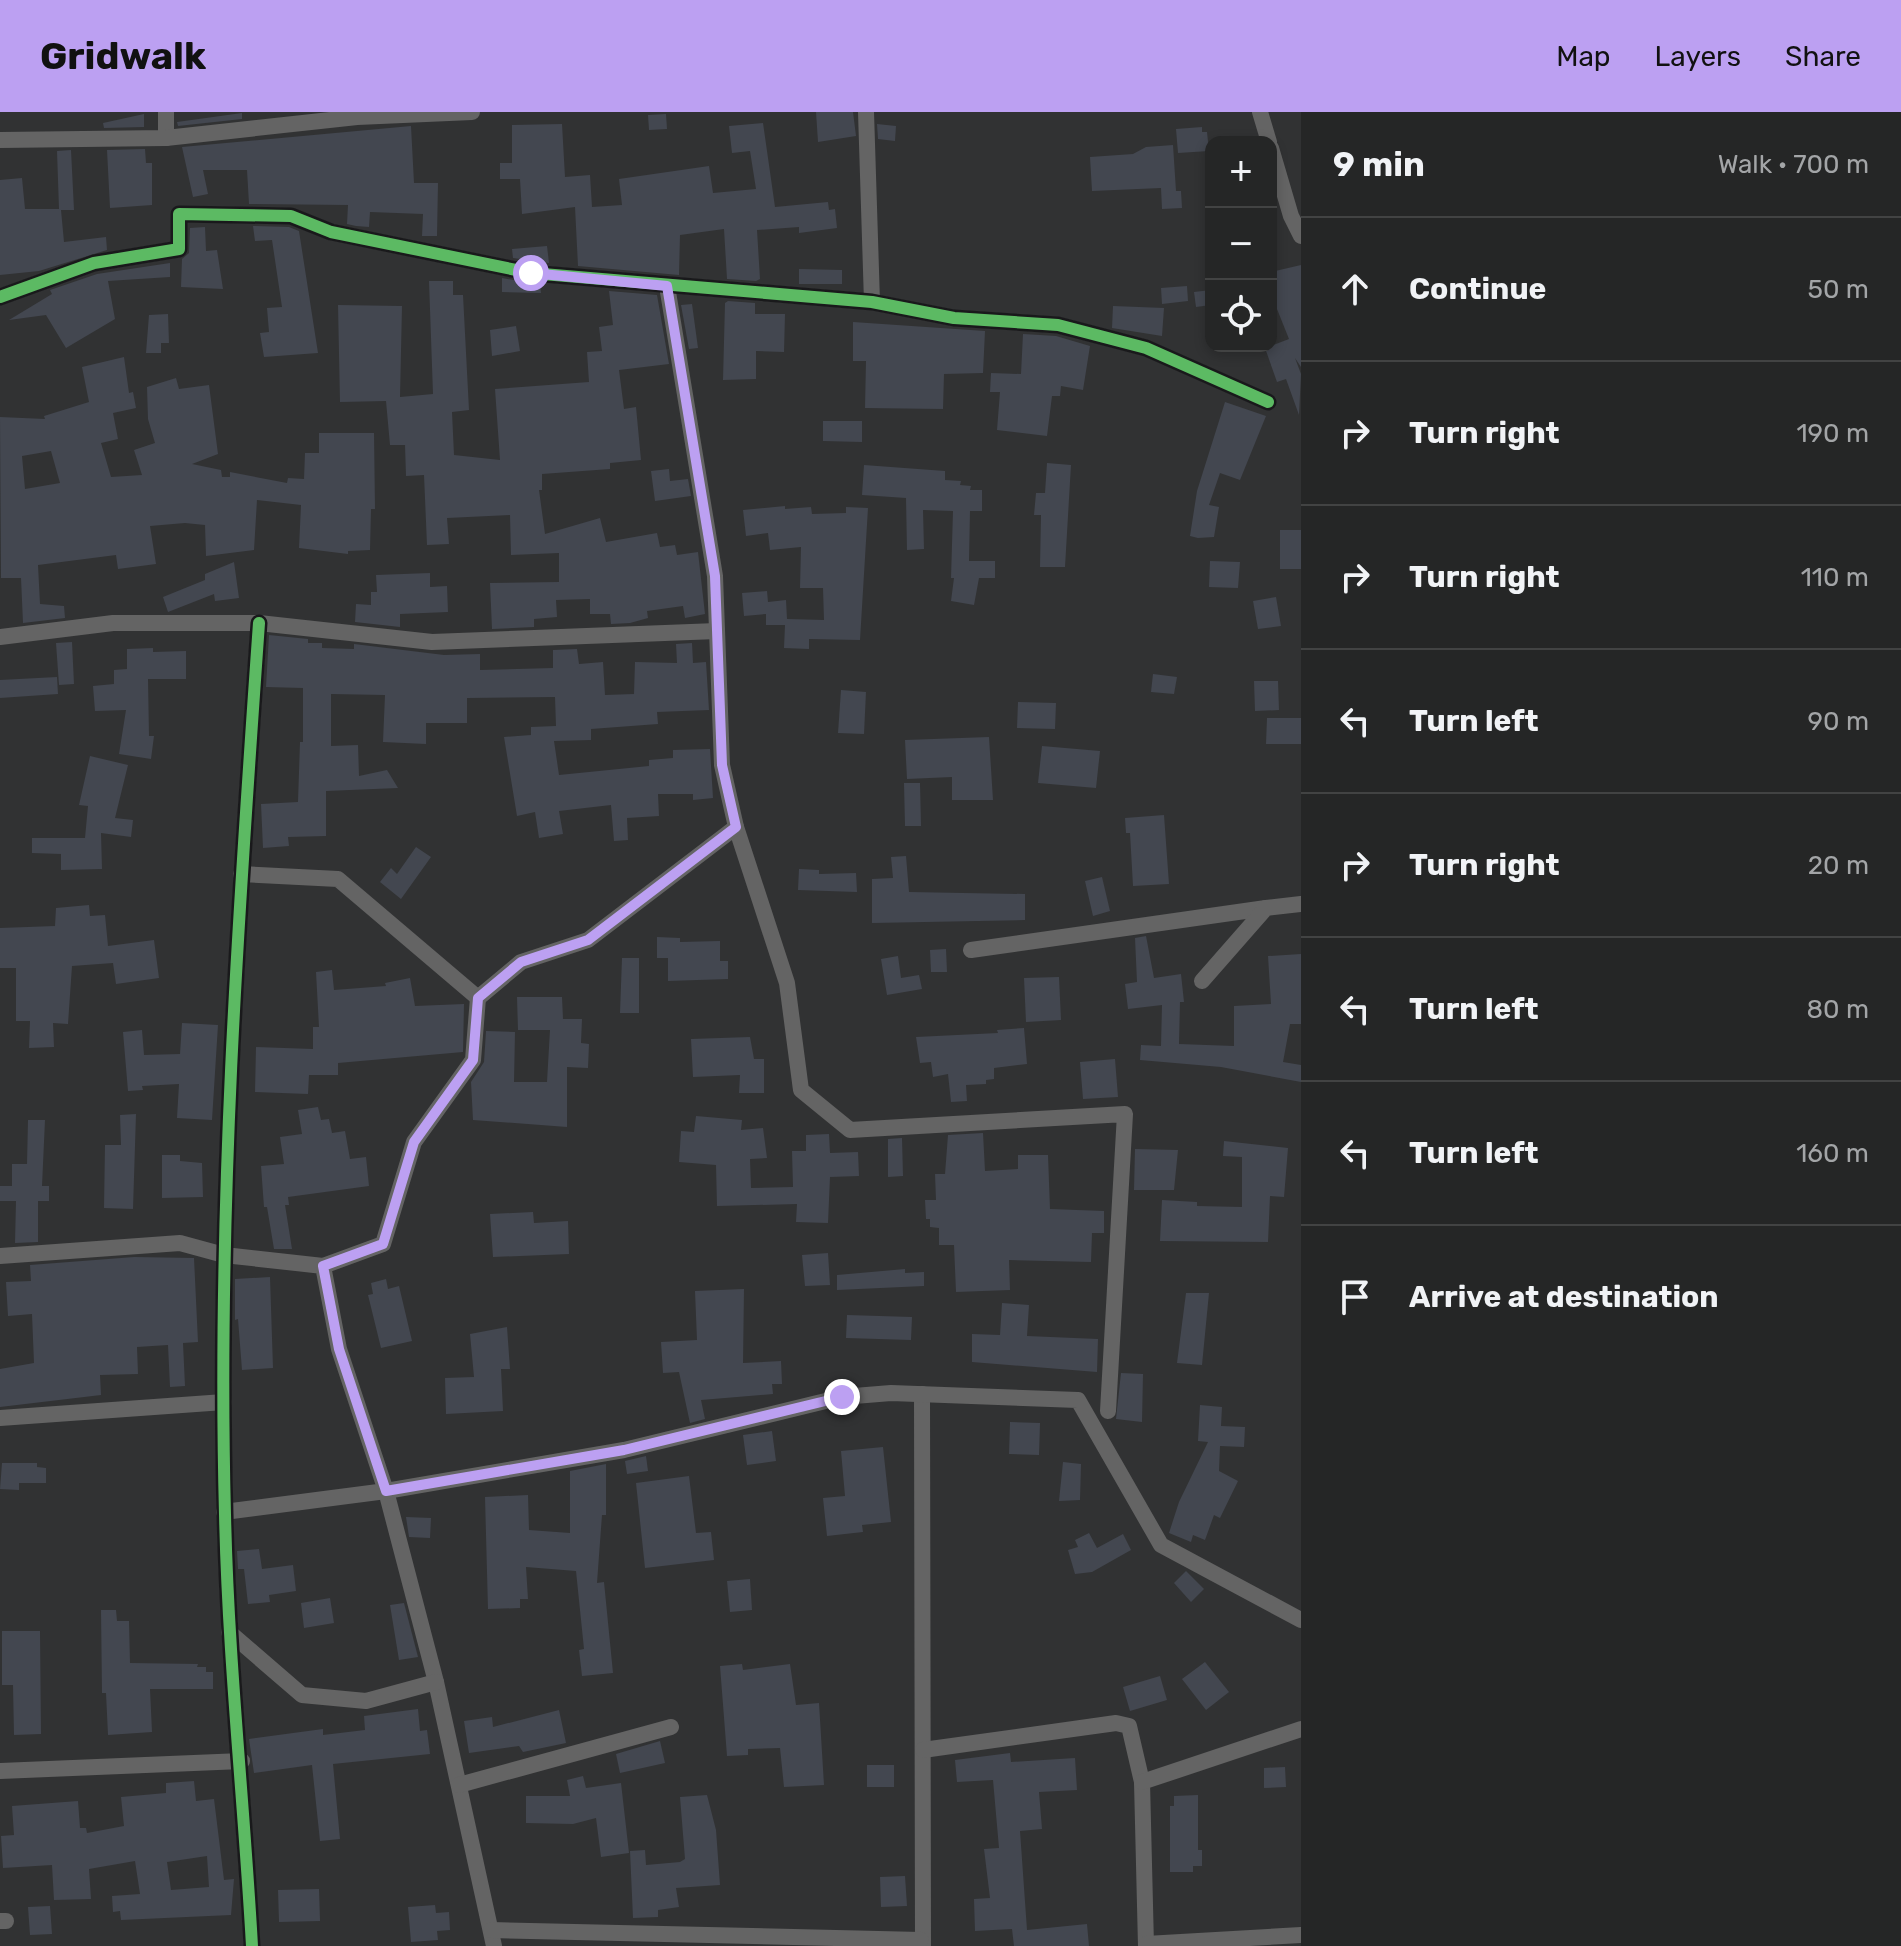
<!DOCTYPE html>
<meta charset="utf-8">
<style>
body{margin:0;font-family:Rubik,sans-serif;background:#2d2e2e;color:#f1f3f6}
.controls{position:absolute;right:24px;top:24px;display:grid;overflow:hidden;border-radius:16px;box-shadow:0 4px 12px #0003}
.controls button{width:72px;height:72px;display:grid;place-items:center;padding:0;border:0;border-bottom:2px solid #424343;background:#252626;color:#f1f3f6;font:40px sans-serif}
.stop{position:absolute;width:24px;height:24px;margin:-18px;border:6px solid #bca0f2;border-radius:50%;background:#fff}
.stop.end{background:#bca0f2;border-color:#fff;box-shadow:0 2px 8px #0008}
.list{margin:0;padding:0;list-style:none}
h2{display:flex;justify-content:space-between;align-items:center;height:104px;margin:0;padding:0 32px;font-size:34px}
h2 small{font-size:26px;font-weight:400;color:#a3a5a7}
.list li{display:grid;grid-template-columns:52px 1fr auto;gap:24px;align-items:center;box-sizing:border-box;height:144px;padding:0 32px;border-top:2px solid #424343}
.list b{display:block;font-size:30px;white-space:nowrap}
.list em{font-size:26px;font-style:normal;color:#a3a5a7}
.icon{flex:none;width:44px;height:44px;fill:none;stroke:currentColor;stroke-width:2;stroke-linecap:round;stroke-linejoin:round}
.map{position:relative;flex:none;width:1301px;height:1834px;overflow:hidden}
header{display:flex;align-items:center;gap:48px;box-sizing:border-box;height:112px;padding:0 40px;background:#bca0f2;color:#111}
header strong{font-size:38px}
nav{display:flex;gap:44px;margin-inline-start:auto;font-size:28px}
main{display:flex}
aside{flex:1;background:#252626}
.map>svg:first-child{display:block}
</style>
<header>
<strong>Gridwalk</strong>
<nav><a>Map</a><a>Layers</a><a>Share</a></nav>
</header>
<main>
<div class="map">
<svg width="1301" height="1834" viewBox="0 0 1301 1834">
<rect width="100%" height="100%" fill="#313233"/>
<g fill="#434750" fill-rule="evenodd">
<path d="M816,0h37l3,24 -38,6z"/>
<path d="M242,1v6l-64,7 -1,-4z"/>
<path d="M144,2v13l-40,1 -1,-5z"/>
<path d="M666,2l1,15 -18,1 -1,-15z"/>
<path d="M763,11l12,84 53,-5 1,8 6,-1 2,19 -38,5v-6l-42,3 3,49 -4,2 -29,-2 -3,-50 -44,6 -1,40 -101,-9 -3,-59 -53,7 -2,-35h-20v-16h12v-38l50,-1 3,53 25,-2 2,32 30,-2 -3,-26 90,-13 4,27 43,-4 -6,-38 -18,2 -3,-27z"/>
<path d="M877,12l19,2 -1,15 -17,-2z"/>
<path d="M411,14l3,57h24l-1,53h-15l1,-22 -53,-2 -1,15 -13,-1 -9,-2 1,-19 -99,-1 -2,-34h-44l5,24 -15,3 -11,-50z"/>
<path d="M1202,15v5h5l2,19 -31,2 -2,-24z"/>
<path d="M1173,33l3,46h5l1,17 -20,1 -1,-21 -69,3 -2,-34 43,-3 13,-7z"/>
<path d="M145,37l1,14h6v42l-42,3 -3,-58z"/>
<path d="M71,38l3,60h-13l3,32 42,-5 1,13 -68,21 -39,4v-95l22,-2 3,31h34l-2,-58z"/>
<path d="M253,114l36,1 10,4 19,122 -54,4 -4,-24 9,-1 -2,-24 15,-1 -10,-67 -17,1z"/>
<path d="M205,115l1,24 11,-1 6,39 -42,-2 1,-28 7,-6 1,-25z"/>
<path d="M547,134l2,17 -36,-5 -1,-9z"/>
<path d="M170,151v14l-62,4 7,38 -49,29 -20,-33 -37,5 43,-26 -2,-4 47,-16z"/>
<path d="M1301,153v102l-6,-9 6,16 -2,41 -13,-36 -9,3 -12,-34 24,-9 -18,-45v-22z"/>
<path d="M799,157l43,1v14h-43z"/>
<path d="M502,166l38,7 1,8 -39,-1z"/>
<path d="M429,169h24v14h10l6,115 -17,2 2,43 46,5 -5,-71 94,-7 -2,-30 15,-1 -3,-24 14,-2 -4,-34 48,4 12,69 -50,6 5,39 12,-2 5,53 -31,3v6l-68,5v16h-3l6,44 55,-16 6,24 51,-9 3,14 15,-2 2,10 21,-3 7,62 -20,4 -2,-12 -36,5 1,7 -18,5 -19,1 -1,-10h-20v-15l-34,1 1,17 -23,2v8l-42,2 -2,-46 69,-1v-29l-48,2 -1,-40 -63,3 2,26 -22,1 -3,-70 -18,1 -1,-31h-15l-4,-44 -46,1 -2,-97 64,1 -2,91 33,-3z"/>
<path d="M1187,174l1,15 -26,3 -1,-16z"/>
<path d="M1211,178v15l-15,2 -2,-15z"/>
<path d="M728,189l27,2v11h30l-1,38 -28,-1v28l-33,1 2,-77z"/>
<path d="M692,192l6,44 -9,1 -8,-44z"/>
<path d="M1113,194l51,2 -2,28 -50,-8z"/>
<path d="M168,202l1,29h-8v10h-15l3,-38z"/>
<path d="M853,210l132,9 -2,42 -39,1 -1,35 -78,-1 1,-47h-13z"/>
<path d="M516,214l4,25 -28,5 -2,-26z"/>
<path d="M1023,222l33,2 34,10 -7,44 -22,-4 -1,10h-8l-5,40 -50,-6 3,-38h-10l1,-19 30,1z"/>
<path d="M124,245l5,36 4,-1 3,16 -23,5 5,26 -17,4 10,34 31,-2 -8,-25 21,-7 -7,-24 -1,-32 29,-9 3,11 30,-4 9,69 -26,10 29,6 1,7h8v-5l57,11 1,-5 16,1 1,-26h14v-20h55l1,76h-4l-1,41 -22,1v3l-49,-6 2,-43 -44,-5 -3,50 -48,6 -1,-31 -20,-2 -35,3 6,38 -38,5 -2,-14 -78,10 2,39 24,2 1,12 -42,5 -2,-45h-20l-1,-161 45,2 -1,-3 45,-14 -7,-35zM51,339l9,32 -35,6 -3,-33z"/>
<path d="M1225,290l41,14 -26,64 -20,-7 -11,32 10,2 -5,30 -16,1 -8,-2 7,-45z"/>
<path d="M823,309h39v21l-39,-1z"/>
<path d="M1047,351l24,2 -6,102h-25l1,-52h-7l2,-22h9z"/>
<path d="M864,353l81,6v9l16,1 -1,4 11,1 -1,4h12v21h-12l-1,50h26v17h-16l-5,27 -23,-4 3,-23h-3l2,-67 -30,-1 1,39 -17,1 -1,-52 -44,-3z"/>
<path d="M669,357l1,12 18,-2 3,17 -36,5 -4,-30z"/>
<path d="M785,394v3l26,-2 1,7 34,-1v-6l22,1 -8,132 -51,-1v10l-25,-1 1,-23h-19v-11l-22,2 -2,-23 25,-2 1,11 18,-2 1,19 37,1 -1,-32h-23l1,-41 -31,3 -2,-17 -22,3 -3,-26z"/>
<rect x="1280" y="418" width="21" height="39"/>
<path d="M1210,449l30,1 -2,26 -29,-1z"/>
<path d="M234,450l5,36 -24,3 -1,-7 -46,18 -5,-15 42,-17v-6z"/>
<path d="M430,461v14l17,-1 1,26 -48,2v13l-45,-5 1,-18 15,1v-13h6l-1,-17z"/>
<path d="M1276,485l5,29 -23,3 -5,-28z"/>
<path d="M269,523l39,4v4h14v5l32,1v-5l90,11 36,-1v16l73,-2v-18l24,-1 2,15 24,-2 2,33 29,-1 1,-32 42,1 -1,-19 16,-1 1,20 13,-1 3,48 -52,2 1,12 -67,5v11l-37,1 5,34 90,-9v-6l24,-2v-8l37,-1 3,49 -20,2v-6h-35l1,22 -32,2 1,22 -14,1 -3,-36 -52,6 4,23 -24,4 -4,-26 -18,4 -13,-79 27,-2v-8l25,-1 -1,-29 -88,1v25h-41v21l-43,-2 2,-47 -54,-1v52l27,-1 1,31 28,-6 11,18 -72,3v45l-38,1 1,9 -26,2 -2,-44 37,-2 2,-60h3v-54l-37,-1z"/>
<path d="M72,530l2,42 -15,1 -3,-42z"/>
<path d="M153,536v4l33,-1v28h-38l1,57h5l-3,23 -32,-5 7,-44 -31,1 -2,-25 21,-2v-14l13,-1v-20z"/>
<path d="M1153,562l24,3 -3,17 -23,-2z"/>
<path d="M57,565l1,17 -58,4v-18z"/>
<path d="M1254,569h24l1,29 -24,1z"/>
<path d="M841,578l25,2 -2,42 -26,-1z"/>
<path d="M1018,590l38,1 -1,26 -38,-1z"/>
<path d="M1267,606h34v26h-35z"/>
<path d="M989,625l4,63h-41v-23l-45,2 -2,-39z"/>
<path d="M1042,634l58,5 -4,37 -58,-5z"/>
<path d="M90,644l38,9 -13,53 18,2 -2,17 -30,-4 1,36 -41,1v-16l-29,-1v-15h53l3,-32 -9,-1z"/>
<path d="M904,671h16l1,43h-16z"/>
<path d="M1164,703l5,69 -36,2 -3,-53h-4l-1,-15z"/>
<path d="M416,735l15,10 -30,42 -21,-17 11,-14 6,6z"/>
<path d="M906,744l3,36 116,2v26l-153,3v-44l21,-1 -2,-21z"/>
<path d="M799,757l20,1v4l37,-1 1,19 -59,-2z"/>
<path d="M1102,765l8,34 -17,5 -8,-35z"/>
<path d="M89,793l1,11 15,-1 3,31 46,-6 5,38 -43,6 -3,-21 -41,3 -4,58 -15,-1 1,24 -25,1 1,-27h-14v-53h-16v-40l55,-2 1,-18z"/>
<path d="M1146,824l8,42 27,-4 3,28h-4l-1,42 55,2v-40l37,-2 -3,-48 33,-2v70h-11l-7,38 18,3v17l-80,-15 -81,-7 1,-15 20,1 1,-41 -34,4 -3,-25 12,-2 -2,-44z"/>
<path d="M657,825l23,1v4l40,-1v20h8v18l-60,2v-23h-11z"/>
<path d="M946,837l1,23h-16l-1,-22z"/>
<path d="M898,844l3,22 18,-3 3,14 -35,6 -6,-36z"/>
<path d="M622,846h17v55h-19z"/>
<path d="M332,858l2,20 52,-4 -1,-3 25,-5 5,28 49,-2 -1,48 -125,11v12h-29l-1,19 -53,-2 1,-45 57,2v-22h6l-3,-55z"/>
<path d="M1059,865l2,43 -35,2 -2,-44z"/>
<path d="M517,885h45l1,22h19l-1,24 8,1 -1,24 -21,-1v60l-94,-7 -2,-38 13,-20 2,-31 29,1 -1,50h33l3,-52h-32z"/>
<path d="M182,911l36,2 -6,95 -35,-2 2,-34 -37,2 1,4 -15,1 -5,-59 19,-2 2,25 36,-1z"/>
<path d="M1024,916l3,36 -33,4v11l-8,1v4l-20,1 1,16 -16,1 -3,-28 -15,3 -2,-15 -11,1 -4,-26 82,-4 -1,-3z"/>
<path d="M750,925l4,22h10v34h-25l1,-18 -47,2 -2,-38z"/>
<path d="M1115,947l3,38 -35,2 -3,-37z"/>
<path d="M318,995l3,13 8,-1 3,14 13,-2 5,28 16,-2 3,29 -81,11 1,8h-4l7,44h-18l-7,-42h-3l-3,-41 23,-2 -4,-27 22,-3 -4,-24z"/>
<path d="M136,1002l-3,95 -29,-1 1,-63h16l-1,-30z"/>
<path d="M696,1004l46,4 -1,10 22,-2 4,30 -17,1 1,29 42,-1 -1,-36h14v-16l23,-1 1,19 28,-1 1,24 -29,1 -2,46 -32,-1 1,-18 -80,2 -1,-41 -37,-3 2,-31 13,1z"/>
<path d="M28,1008h17l-3,66h7v15h-11v41l-23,1 1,-42h-16v-15h12v-22h15z"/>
<path d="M983,1021l2,38 33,-2v-14h30l2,54 54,2v22h-12l-1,29 -82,-2 1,30 -54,2 -2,-47h-15v-17l-9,-1v-8h-4l-1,-19h11l-1,-26h10l3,-39z"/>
<path d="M902,1026l1,38 -15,1v-38z"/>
<path d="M1224,1029l64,7 -4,49 -14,-1 -2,46 -108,-1 2,-41 35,2v4l45,1v-50l-19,-1z"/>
<path d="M1135,1037l43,1 -4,40h-40z"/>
<path d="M162,1043h18v6l22,2 1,34 -41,1z"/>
<path d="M533,1100l1,11 34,-2 1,33 -76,3 -3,-43z"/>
<path d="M828,1141l2,32 -25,1 -3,-31z"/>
<path d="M134,1145l60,1 4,84 -15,1 2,43 -15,1 -2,-42 -31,2 1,27 -38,1 1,20 -101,12v-38l34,-6 -2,-49 -24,2 -2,-34 25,-1 -1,-16z"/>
<path d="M905,1157v4l19,-1v14l-87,4v-15z"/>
<path d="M270,1165l3,91 -31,2 -4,-51 -3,1v-41z"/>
<path d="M386,1167l2,10 11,-3 13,55 -31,7 -13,-53 5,-1 -2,-11z"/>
<path d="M744,1177l-1,74 38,-2 1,23h-10l1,10 -72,6 4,19 -15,4 -11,-51 -16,1 -2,-31 36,-2 -2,-49z"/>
<path d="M1186,1181h23l-7,72 -25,-2z"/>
<path d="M1002,1191l27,2 -2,31 71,3 -1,33 -125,-10v-28l28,1z"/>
<path d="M847,1203l65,2 -1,23 -65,-2z"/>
<path d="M507,1215l3,42h-9l2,42 -57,3 -1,-36 29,-1 -4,-43z"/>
<path d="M1121,1261l22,1 -1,48 -26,-3z"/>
<path d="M1200,1293l22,2 -1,19 24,1 -1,20 -24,-1 -1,25 19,10 -18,37 -6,-3 -9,25 -12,-5 -2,7 -22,-9 10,-31 29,-60 -10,-1z"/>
<path d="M1010,1310l30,1 -1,32 -30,-1z"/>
<path d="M772,1319l4,30 -29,4 -4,-30z"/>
<path d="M883,1335l8,75 -29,3 1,7 -36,4 -4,-38 22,-2 -4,-45z"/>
<path d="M646,1344l2,15 -21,3 -2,-13z"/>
<path d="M1063,1350l18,2 -1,36 -21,1z"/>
<path d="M2,1351h35v4l9,1v15h-27v7l-19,-1z"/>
<path d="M606,1352v51h-4l-5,68 7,-1 9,91 -31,3 -3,-26 5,-1 -8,-78 -50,-4 2,32h-8v9l-32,1 -3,-112 43,-2 1,35 41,3v-62z"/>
<path d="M689,1364l7,57 15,-1 3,28 -69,8 -9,-85z"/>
<path d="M406,1405l25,1 -1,20 -21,-1z"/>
<path d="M1089,1421l8,15 26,-14 8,16 -39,22 -17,2 -7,-24 10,-3 -3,-7z"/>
<path d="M259,1437l3,20 31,-4 3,26 -27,4 1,7 -22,2 -4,-35h-6l-1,-18z"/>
<path d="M1186,1459l18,18 -13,13 -17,-19z"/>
<path d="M750,1467l2,31 -22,2 -3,-31z"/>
<path d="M330,1486l4,25 -30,5 -3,-25z"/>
<path d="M404,1491l14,54 -19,3 -9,-55z"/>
<path d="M101,1498h15l1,11h12l1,42 68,1 -1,3h9v5h7v17h-63l2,43 -44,3 -2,-42h-4z"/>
<path d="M2,1519h38l1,103 -27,1 -1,-50h-11z"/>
<path d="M1205,1550l24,30 -23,18 -24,-31z"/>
<path d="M742,1552l1,6 47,-6 6,41 23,-2 5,82 -40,2 -4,-39 -32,1v6l-21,1 -7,-90z"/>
<path d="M1160,1564l7,24 -37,11 -7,-24z"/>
<path d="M418,1597l2,22 7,-1 3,24 -97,10 7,75 -20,2 -8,-76 -58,8 -5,-34 74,-10v6l42,-5 -1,-14z"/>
<path d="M559,1598l7,33 -43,9 -4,-6 -50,7 -5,-32 28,-4 1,10z"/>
<path d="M660,1629l5,22 -45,10 -4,-19z"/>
<path d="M1010,1641l1,9 64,-4 2,32 -38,2 3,37 -22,2 7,99 60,-6 2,22h-75l-2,-17 -37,2 -1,-32 16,-1 -6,-49 15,-1 -6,-68 -36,2 -2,-22z"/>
<rect x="867" y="1653" width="27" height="22"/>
<path d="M1285,1655l1,20 -22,1v-20z"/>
<path d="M583,1664l3,12 35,-5 8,70 -28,4 -5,-39 -23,6 -47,-1v-27h44l-3,-16z"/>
<path d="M194,1669l2,20 18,-2 10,81 10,-1 -3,36 -110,5 -1,-9 -7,1 -1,-16 28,-2 -5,-33 -46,8 2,30 -37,1 -2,-35 -49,3 -2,-32 13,-1 -2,-29 66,-5 2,27h6l1,5 37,-7 -3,-29 45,-4v-10zM207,1744l2,31 -38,3 -4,-28z"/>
<path d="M707,1683l9,35 4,55 -44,3 3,19 -21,3v7l-25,1 -3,-67 15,-1 1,15 34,-3 5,-3 -5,-62z"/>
<path d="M1198,1683v55h4v16h-9v6h-23v-66h4v-10z"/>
<path d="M905,1764l2,30 -26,1 -1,-30z"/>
<path d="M319,1777l1,32 -41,1 -1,-32z"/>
<path d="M435,1793l1,8 13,-1 1,18 -13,1 1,9 -27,2 -3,-35z"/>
<path d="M50,1794l2,28 -22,1 -2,-28z"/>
</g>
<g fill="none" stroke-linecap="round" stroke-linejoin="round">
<g stroke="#646464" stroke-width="16">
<path d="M166,0v26"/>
<path d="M866,0l6,190"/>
<path d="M1260,0l9,30"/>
<path d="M0,28l166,-2 191,-21 115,-5"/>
<path d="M1271,36l20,68 10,20"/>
<path d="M0,185l94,-34 85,-14v-35l112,2 40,16 200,41 341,29 82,16 104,7 88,23 122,54"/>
<path d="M0,525l113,-14h146l173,19 285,-11"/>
<path d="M736,715l51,156 14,107 49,40 275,-16 -17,297"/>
<path d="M241,762l97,5 140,119 43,-36 67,-22 148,-113 -14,-62 -7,-189 -48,-290"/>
<path d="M971,838l295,-42"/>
<path d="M1202,869l64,-73 35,-4"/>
<path d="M0,1144l180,-13 44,12 99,11 16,83 47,142 50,191 58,264"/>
<path d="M323,1154l60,-22 31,-102 59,-82 5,-62"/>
<path d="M922,1282l1,552"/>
<path d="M0,1306l224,-16"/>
<path d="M224,1400l162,-21 238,-41 218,-53 49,-4 187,7 83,145 140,75"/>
<path d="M229,1520l73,63 64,6 70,-19"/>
<path d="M923,1638l193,-27 13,3 13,56 4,164"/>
<path d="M0,1659l242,-10"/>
<path d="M1142,1670l159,-53"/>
<path d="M459,1673l212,-58"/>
<path d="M0,1809h6"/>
<path d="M491,1818l430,10"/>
<path d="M1146,1832l155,-9"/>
<path d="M252,1834c-8,-144 -24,-288 -27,-432 -8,-297 13,-595 34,-891"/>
</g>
<defs>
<g id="cycleway">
<path d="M0,185l94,-34 85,-14v-35l112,2 40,16 200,41 341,29 82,16 104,7 88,23 122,54"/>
<path d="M252,1834c-8,-144 -24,-288 -27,-432 -8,-297 13,-595 34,-891"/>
</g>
</defs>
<use href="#cycleway" stroke="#19191b" stroke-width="17"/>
<use href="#cycleway" stroke="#5cba63" stroke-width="12"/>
</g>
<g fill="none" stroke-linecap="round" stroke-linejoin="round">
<path stroke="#bca0f2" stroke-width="10" d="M531,161l136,13 48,290 7,189 14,62 -148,113 -67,22 -43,36 -5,62 -59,82 -31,102 -60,22 16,83 47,142 238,-41 218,-53"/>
</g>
</svg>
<div class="controls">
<button>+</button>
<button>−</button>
<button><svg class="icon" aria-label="locate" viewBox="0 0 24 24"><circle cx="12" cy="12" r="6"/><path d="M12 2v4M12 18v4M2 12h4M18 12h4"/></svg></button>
</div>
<div class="stop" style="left:531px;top:161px"></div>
<div class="stop end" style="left:842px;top:1285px"></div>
</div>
<aside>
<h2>9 min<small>Walk · 700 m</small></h2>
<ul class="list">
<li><svg class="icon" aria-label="ahead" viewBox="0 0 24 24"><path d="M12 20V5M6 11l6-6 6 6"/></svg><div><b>Continue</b></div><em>50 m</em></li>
<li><svg class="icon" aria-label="right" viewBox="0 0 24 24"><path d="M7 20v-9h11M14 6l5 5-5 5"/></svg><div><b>Turn right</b></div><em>190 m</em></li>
<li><svg class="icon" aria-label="right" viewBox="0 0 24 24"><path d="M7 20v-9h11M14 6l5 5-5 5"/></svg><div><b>Turn right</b></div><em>110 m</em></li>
<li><svg class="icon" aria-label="left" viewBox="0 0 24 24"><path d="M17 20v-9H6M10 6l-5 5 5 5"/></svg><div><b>Turn left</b></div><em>90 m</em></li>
<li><svg class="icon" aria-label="right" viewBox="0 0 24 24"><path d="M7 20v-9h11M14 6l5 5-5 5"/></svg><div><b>Turn right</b></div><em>20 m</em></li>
<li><svg class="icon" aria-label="left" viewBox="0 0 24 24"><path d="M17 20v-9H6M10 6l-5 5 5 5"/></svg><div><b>Turn left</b></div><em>80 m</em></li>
<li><svg class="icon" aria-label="left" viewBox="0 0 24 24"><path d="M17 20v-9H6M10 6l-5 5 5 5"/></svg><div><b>Turn left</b></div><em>160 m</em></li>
<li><svg class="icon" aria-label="arrive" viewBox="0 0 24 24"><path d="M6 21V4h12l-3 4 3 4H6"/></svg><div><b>Arrive at destination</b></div></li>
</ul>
</aside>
</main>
